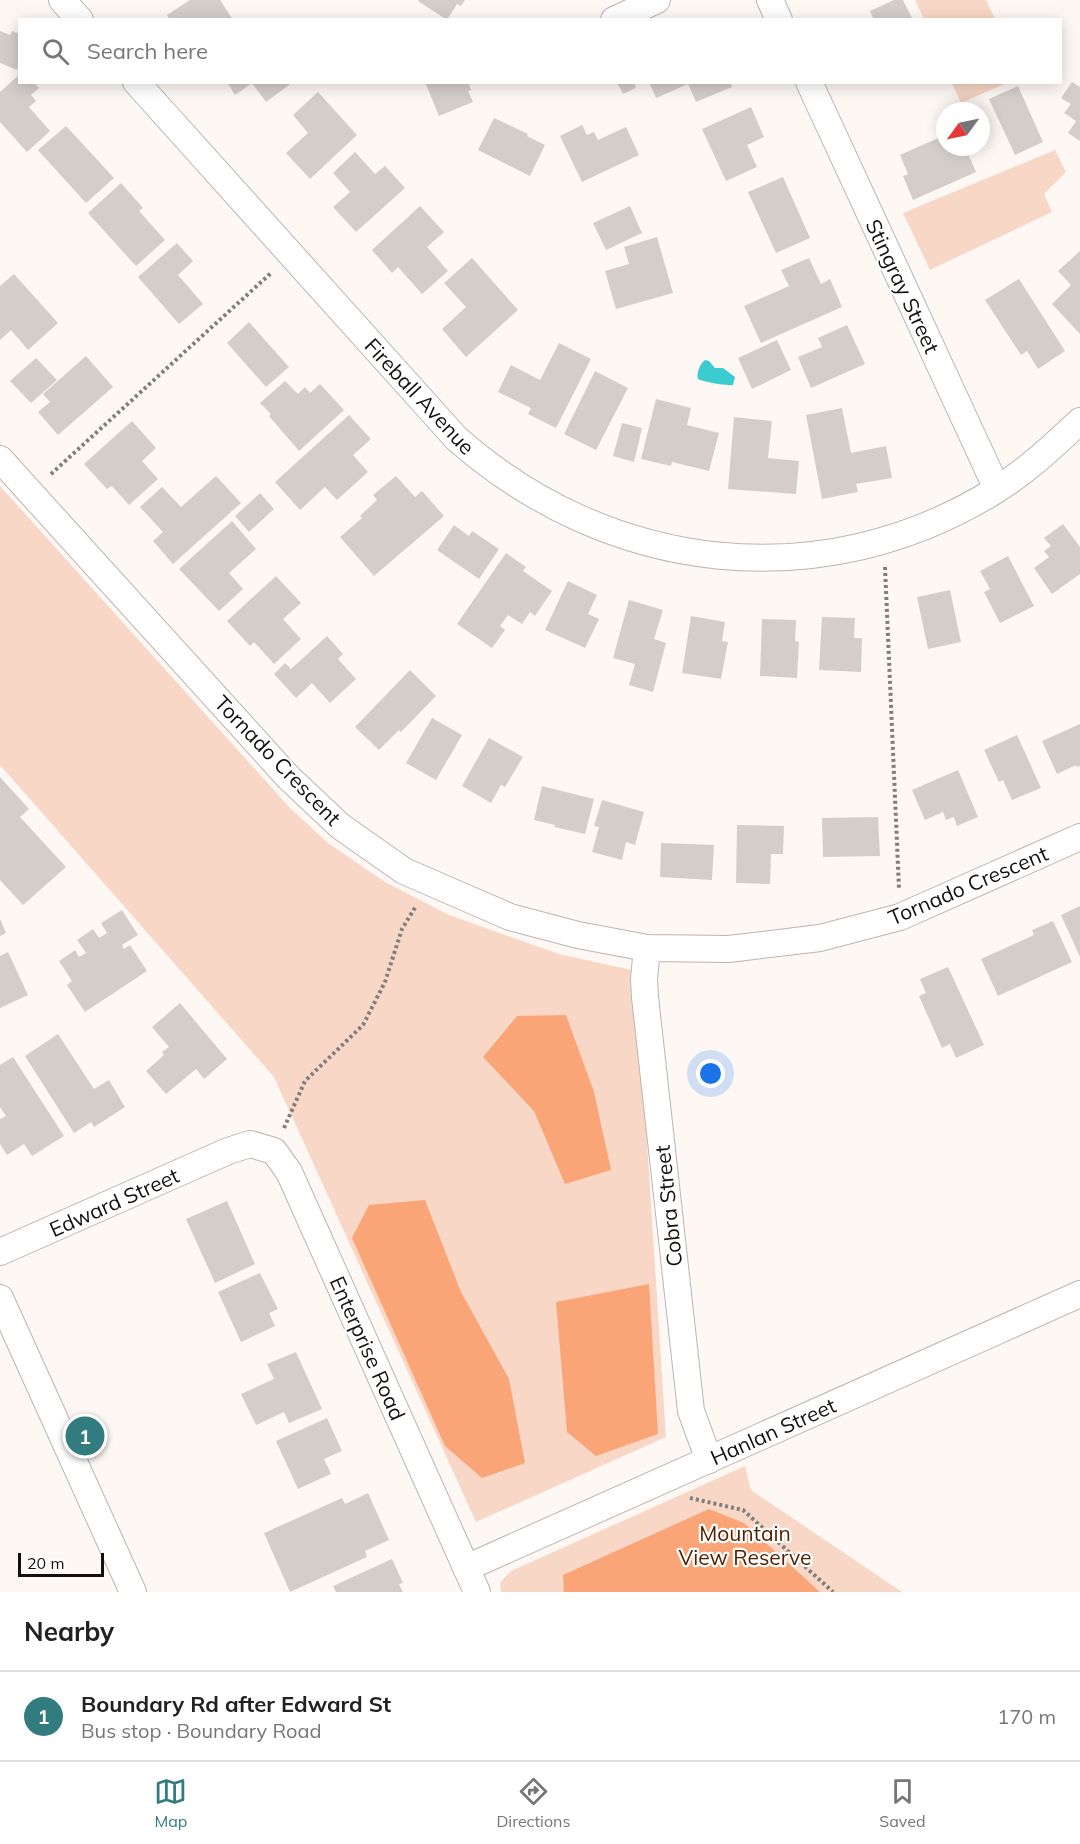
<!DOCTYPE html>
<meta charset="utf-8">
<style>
body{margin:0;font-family:Mulish,sans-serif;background:#f2f2f2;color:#222}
.compass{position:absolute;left:936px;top:102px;width:54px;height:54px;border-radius:50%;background:#fff;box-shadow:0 3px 15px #0003;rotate:237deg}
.scale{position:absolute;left:18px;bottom:15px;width:86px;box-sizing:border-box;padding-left:6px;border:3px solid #131110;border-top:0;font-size:16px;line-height:21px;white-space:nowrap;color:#131110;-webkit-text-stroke:4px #fff;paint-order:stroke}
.you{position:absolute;left:711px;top:1074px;width:21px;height:21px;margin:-15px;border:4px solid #fff;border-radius:50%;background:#1a73e8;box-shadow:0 0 0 9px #1a73e833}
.badge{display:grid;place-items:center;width:39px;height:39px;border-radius:50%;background:#327b7e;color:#fff;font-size:20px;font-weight:700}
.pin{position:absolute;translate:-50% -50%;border:3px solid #fff;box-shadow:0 2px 6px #0006}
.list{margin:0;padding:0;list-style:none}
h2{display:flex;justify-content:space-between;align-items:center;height:78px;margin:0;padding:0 24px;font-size:26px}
h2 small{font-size:20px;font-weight:400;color:#767676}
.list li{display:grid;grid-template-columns:39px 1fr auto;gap:18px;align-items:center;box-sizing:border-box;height:90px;padding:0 24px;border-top:2px solid #e0e0e0}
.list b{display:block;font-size:22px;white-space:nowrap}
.list p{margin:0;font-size:20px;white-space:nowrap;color:#767676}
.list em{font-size:20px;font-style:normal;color:#767676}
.icon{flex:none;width:33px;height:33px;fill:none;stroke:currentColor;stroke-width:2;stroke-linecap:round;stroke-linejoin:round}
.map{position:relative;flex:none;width:1080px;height:1592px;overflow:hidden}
.search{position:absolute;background:#fff;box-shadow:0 3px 15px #0003;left:18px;right:18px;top:18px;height:66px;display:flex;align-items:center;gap:15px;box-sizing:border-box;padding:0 21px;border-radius:0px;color:#767676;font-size:22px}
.sheet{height:168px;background:#fff}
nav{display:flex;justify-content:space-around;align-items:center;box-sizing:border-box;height:84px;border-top:2px solid #e0e0e0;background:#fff;font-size:16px;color:#767676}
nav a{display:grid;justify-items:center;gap:3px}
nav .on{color:#327b7e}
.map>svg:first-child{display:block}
</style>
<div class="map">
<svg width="1080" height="1592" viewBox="0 0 1080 1592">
<rect width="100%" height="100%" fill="#fef8f5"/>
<g fill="#f9d7c6">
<path d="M915,0h71l9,19h-71z"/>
<path d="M952,83h55l-46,20z"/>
<path d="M1055,150l11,22 -22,22 8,18 -122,58 -27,-57z"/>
<path d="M0,486l289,321 39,36 57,39 64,33 110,39 77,17 30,466 -190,85 -202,-445 -274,-312z"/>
<path d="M745,1466l6,24 151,102h-401l-1,-9 11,-12z"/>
</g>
<g fill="#f9a577">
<path d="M566,1015l28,77 17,78 -46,14 -31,-73 -51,-54 34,-41z"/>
<path d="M425,1200l36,92 48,87 16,84 -43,15 -37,-32 -93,-208 17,-33z"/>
<path d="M649,1284l9,150 -62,22 -29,-24 -11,-130z"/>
<path d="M709,1509l35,14 76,69h-256l-1,-17z"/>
</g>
<path fill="#3ccbd0" d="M705,360l4,1 6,7h8l12,9 -2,8c-6,1 -30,-3 -35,-6 -2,-6 2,-15 7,-19z"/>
<g fill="#d4cecb">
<path d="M190,0h30l13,20h-63l-3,-5z"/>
<path d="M419,0h46l-4,6 -4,-2 -10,16 -29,-19z"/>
<path d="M894,0h9l10,20h-39l-4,-9z"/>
<path d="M0,31l10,4 2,-4 8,3v29l-3,7 -17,-7z"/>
<path d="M20,74v8h13l6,6 -8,7 5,6 -7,6 21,24 -23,21 -27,-30v-30z"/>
<path d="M227,82h66l-27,20 -14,-19 -17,12z"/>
<path d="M425,82h43l3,8 -3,1 5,11 -34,14z"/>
<path d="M617,82h17l2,6 -13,6z"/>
<path d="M649,82h81l2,5 -36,15 -8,-18 -32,14z"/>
<path d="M1072,82l8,5v54l-12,-8 8,-12 -12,-8 7,-9 -10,-6z"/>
<path d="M1018,86l25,56 -28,13 -26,-56z"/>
<path d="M318,92l39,43 -47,44 -24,-26 22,-20 -15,-18z"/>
<path d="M751,107l13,30 -17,8 10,22 -31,14 -24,-52z"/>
<path d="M494,118l34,16 -1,2 18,9 -15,31 -52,-26z"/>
<path d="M582,125l5,10 7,-3 4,8 28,-13 13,28 -57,27 -22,-46z"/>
<path d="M66,126l48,52 -28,25 -48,-53z"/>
<path d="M945,135v12h20l11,25 -63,28 -10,-24 5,-2 -8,-19z"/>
<path d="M355,152l20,22 10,-8 20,22 -49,44 -23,-25 17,-15 -17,-19z"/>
<path d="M783,177l27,61 -34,15 -28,-61z"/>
<path d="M121,183l22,25 -4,3 26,29 -29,26 -48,-53z"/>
<path d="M420,206l24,26 -17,15 21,24 -26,23 -24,-27 -6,6 -20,-23z"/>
<path d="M630,206l12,27 -36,17 -13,-27z"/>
<path d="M657,237l16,56 -57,16 -11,-38 24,-7 -5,-17z"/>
<path d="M177,243l16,18 -15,14 25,29 -24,20 -41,-47z"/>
<path d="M1080,251v83l-28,-30 19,-19 -13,-14z"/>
<path d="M472,258l46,52 -52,47 -24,-28 24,-22 -22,-24z"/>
<path d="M809,258l12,26 9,-5 12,28 -81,36 -17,-37 45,-20 -8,-16z"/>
<path d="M14,274l44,49 -30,27 -17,-20 -11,10v-54z"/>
<path d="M1019,279l46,72 -27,18 -11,-18 -6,4 -36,-55z"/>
<path d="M249,322l40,45 -23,20 -39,-44z"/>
<path d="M847,325l18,39 -54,24 -13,-31 24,-10 -4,-9z"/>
<path d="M777,340l14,30 -39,19 -14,-31z"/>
<path d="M559,343l32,16 -35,69 -28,-14 3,-6 -33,-16 13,-27 29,15z"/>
<path d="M86,356l27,31 -55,48 -20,-23 12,-10 -7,-8z"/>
<path d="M36,358l21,22 -26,23 -21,-22z"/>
<path d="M595,371l33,17 -32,62 -32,-16z"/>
<path d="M285,381l13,13 7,-7 5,6 10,-9 24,26 -45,41 -30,-35 2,-2 -11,-11z"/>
<path d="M656,399l35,9 -4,17 32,8 -10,38 -37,-9 -1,4 -30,-7z"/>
<path d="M842,408l9,45 35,-7 6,32 -36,6 2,8 -36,7 -16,-84z"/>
<path d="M349,415l22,24 -18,16 15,17 -31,28 -12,-13 -25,23 -25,-28z"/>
<path d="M734,417l38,4 -4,37 31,3 -3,33 -68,-5z"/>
<path d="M132,421l24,27 -14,13 16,18 -29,26 -17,-19 -5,3 -23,-25z"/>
<path d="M622,423l20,5 -8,34 -21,-6z"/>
<path d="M216,476l25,27 -68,61 -20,-23 10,-9 -23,-25 22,-20 19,20z"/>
<path d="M396,476l19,21 7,-6 22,25 -70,60 -34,-39 22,-19 -2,-2 17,-16 -4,-5z"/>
<path d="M260,493l14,16 -25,23 -14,-16z"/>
<path d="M232,521l24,28 -27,24 14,16 -24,22 -40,-42z"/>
<path d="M1063,524l17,23v27l-28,20 -18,-26 15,-11 -5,-6 7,-5 -7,-8z"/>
<path d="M454,525l15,11 3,-5 27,18 -20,30 -42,-29z"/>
<path d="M506,553l20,14 -3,4 29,20 -17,25 -5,-4 -8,12 -14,-9 -8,11 5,4 -13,18 -35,-24z"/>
<path d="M1008,556l26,50 -34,17 -16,-31 6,-3 -10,-18z"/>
<path d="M276,576l25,27 -18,16 18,20 -27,25 -20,-22 -4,4 -23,-25z"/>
<path d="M568,581l29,14 -9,19 11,5 -14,29 -40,-18z"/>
<path d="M950,590l11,52 -33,7 -11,-52z"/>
<path d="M629,600l34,10 -9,29 12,4 -13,49 -24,-7 6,-21 -22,-6z"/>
<path d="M691,616l34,6 -3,19 6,1 -7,37 -39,-6z"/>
<path d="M822,617l33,1 -1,20h8l-1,34 -42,-2z"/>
<path d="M762,619l34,1 -1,21 4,1 -2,36 -37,-2z"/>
<path d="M327,636l16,18 -5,5 18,20 -26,24 -18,-20 -16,15 -22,-24 11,-11 6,6z"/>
<path d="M410,670l26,26 -35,36 -2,-2 -20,20 -24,-23z"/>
<path d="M432,718l30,17 -26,45 -30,-17z"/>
<path d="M1080,724v42l-3,1 -1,-2 -19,9 -15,-33z"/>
<path d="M1017,735l24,53 -29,12 -9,-20 -4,2 -15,-32z"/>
<path d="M489,738l34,19 -18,30 -4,-2 -10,18 -29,-17z"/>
<path d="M958,770l20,47 -21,9 -3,-9 -8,3 -3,-8 -18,8 -13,-30z"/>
<path d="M0,777l29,32 -9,8 46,50 -43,38 -23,-25z"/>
<path d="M542,786l52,13 -9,35 -31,-7 1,-2 -21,-5z"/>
<path d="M602,800l42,12 -9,33 -9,-3 -4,18 -30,-8 7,-25 -5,-1z"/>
<path d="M878,817l2,39 -57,1 -1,-39z"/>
<path d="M737,825l47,1 -1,28h-12l-1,30 -34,-1z"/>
<path d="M661,843l53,2 -2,35 -52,-3z"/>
<path d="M1080,906v51l-19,-42z"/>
<path d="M122,910l16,25 -16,10 2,4 6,-4 17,26 -62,41 -18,-27 5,-4 -13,-20 16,-11 4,7 7,-4 -9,-13 16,-11 6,9 8,-5 -6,-10z"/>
<path d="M0,919l6,14 -6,3z"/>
<path d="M1053,921l19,41 -74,34 -17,-37 53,-24 -2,-5z"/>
<path d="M8,952l20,43 -28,13v-52z"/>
<path d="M948,967l36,78 -28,13 -6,-14 -8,4 -23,-52 7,-3 -6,-14z"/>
<path d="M180,1003l47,56 -23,20 -8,-10 -30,25 -20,-23 18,-16 -2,-3 7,-5 -17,-20z"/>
<path d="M58,1034l36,55 15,-9 16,27 -31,20 -3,-5 -17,11 -49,-77z"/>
<path d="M13,1057l51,79 -32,20 -8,-12 -17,11 -7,-11v-25l6,-3 -6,-9v-42z"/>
<path d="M227,1201l28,63 -40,19 -29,-64z"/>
<path d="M260,1273l18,36 -9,4 6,13 -34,16 -23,-50z"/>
<path d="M296,1352l26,57 -33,14 -5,-11 -28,13 -15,-31 33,-15 -7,-15z"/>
<path d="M327,1418l15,33 -18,8 7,15 -33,15 -22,-48z"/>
<path d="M368,1493l21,47 -24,11 2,6 -77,35 -26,-59 78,-35 3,6z"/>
<path d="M392,1559l11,24 -4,1 4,8h-67l-3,-6z"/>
</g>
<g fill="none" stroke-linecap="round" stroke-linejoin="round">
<defs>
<g id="street">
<path d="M62,0l18,20"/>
<path d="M770,0l9,20"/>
<path d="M614,20l43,-20"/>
<path d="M136,82l320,356c152,135 365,161 540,52 31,-19 57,-44 84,-69"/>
<path d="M809,82l188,407"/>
<path d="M0,459l288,318 52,49 64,45 106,46 68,18 69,13 82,1 91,-11 80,-21 180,-80"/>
<path d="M647,948l-3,31 1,18 46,414 18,49"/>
<path d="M0,1252l228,-101 22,-7 24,7 15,21 188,420"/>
<path d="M0,1298l133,294"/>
<path d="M466,1568l614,-274"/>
</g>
</defs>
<use href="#street" stroke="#bbb5b2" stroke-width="28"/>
<g stroke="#807d7b" stroke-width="4" stroke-dasharray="3 3" stroke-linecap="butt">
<path d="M51,474l220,-201"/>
<path d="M885,567l14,322"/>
<path d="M284,1128l21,-47 58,-56 22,-43 17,-53 14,-23"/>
<path d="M690,1498l53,12 90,82"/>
</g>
<use href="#street" stroke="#fff" stroke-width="26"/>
</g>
<g text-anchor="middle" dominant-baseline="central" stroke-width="4.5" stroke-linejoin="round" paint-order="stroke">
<g font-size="21" fill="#131110" stroke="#fff">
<text transform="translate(903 286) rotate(65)">Stingray Street</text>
<text transform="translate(420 396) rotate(47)">Fireball Avenue</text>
<text transform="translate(278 760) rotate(46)">Tornado Crescent</text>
<text transform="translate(968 885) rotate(-23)">Tornado Crescent</text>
<text transform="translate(114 1202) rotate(-24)">Edward Street</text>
<text transform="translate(668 1206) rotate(-96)">Cobra Street</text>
<text transform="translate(368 1348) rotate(66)">Enterprise Road</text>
<text transform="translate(773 1431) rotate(-24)">Hanlan Street</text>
</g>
<g font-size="21" fill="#542100" stroke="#fff">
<text x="745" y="1533">Mountain<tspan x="745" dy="24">View Reserve</tspan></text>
</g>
</g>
</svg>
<svg class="compass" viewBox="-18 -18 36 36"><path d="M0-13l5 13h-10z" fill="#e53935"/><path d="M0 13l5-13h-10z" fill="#767676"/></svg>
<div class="scale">20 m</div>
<div class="you"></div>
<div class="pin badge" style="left:85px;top:1436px">1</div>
<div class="search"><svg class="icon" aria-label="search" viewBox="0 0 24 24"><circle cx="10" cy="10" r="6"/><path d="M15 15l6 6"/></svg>Search here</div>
</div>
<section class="sheet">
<h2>Nearby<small></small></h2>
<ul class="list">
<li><span class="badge">1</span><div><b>Boundary Rd after Edward St</b><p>Bus stop · Boundary Road</p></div><em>170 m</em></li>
</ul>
</section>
<nav>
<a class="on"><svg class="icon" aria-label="map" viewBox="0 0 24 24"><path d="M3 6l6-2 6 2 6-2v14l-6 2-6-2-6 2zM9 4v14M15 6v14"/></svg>Map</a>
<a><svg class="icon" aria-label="directions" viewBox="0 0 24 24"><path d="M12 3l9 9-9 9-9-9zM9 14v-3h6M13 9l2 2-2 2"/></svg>Directions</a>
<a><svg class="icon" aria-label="saved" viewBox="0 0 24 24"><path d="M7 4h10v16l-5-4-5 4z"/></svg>Saved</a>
</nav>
